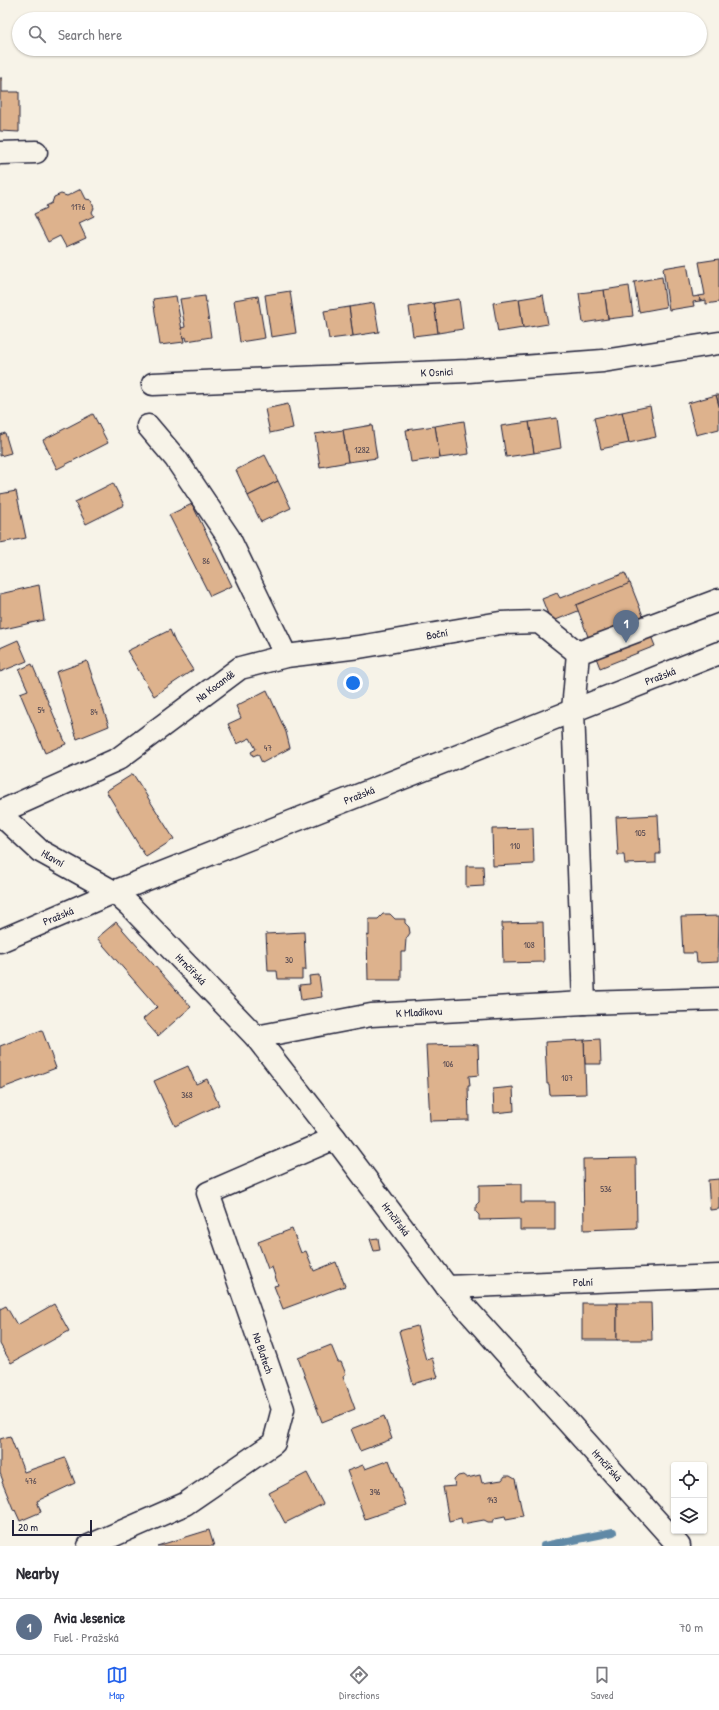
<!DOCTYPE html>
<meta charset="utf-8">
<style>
body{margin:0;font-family:"Patrick Hand",sans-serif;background:#f7f7f7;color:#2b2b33}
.controls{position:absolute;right:12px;bottom:12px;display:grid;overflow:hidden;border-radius:4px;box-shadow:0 1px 3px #0004}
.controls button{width:36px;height:36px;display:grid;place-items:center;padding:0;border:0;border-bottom:1px solid #e1e1e2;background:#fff;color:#2b2b33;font:20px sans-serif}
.scale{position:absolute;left:12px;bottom:10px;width:80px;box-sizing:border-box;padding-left:4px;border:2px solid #22223b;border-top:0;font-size:11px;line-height:14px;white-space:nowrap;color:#22223b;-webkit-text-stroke:3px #f7f3e8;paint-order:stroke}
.you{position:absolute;left:353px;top:683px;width:14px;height:14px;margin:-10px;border:3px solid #fff;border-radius:50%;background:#1a73e8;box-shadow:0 0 0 6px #1a73e833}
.badge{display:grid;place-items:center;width:26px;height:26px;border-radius:50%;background:#2563eb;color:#fff;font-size:13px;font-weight:700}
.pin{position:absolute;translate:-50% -33px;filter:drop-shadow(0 1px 2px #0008)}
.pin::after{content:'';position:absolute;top:21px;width:14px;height:12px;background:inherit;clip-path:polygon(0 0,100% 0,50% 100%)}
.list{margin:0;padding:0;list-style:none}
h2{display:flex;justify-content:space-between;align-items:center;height:52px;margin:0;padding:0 16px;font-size:17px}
h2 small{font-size:13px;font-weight:400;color:#7c7c81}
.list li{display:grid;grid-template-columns:26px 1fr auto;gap:12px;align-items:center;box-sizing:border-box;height:56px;padding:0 16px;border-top:1px solid #e1e1e2}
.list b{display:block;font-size:15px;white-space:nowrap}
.list p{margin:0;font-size:13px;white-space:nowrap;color:#7c7c81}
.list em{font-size:13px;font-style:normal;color:#7c7c81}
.icon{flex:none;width:22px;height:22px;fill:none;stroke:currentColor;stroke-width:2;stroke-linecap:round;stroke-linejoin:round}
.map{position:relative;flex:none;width:719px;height:1546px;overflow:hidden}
.search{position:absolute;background:#fff;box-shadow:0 1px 3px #0004;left:12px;right:12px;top:12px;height:44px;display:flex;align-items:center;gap:10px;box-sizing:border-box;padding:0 14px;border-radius:22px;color:#7c7c81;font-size:15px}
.sheet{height:108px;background:#fff}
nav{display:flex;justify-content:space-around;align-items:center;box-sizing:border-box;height:56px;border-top:1px solid #e1e1e2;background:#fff;font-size:11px;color:#7c7c81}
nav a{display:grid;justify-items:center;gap:2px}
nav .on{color:#2563eb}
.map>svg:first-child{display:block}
</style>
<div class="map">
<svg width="719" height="1546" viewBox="0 0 719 1546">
<rect width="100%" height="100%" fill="#f7f3e8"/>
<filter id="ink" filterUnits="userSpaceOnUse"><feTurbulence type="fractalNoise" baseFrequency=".025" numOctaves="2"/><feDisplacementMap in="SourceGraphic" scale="8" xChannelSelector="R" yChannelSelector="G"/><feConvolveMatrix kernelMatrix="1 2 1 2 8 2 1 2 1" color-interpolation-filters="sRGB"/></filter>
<g filter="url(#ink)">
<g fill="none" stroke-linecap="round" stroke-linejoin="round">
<path stroke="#6189a6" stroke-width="8" d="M544,1546l69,-14"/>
</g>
<g fill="#ddb28d" stroke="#22223b">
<path d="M0,78h2v14h17v40l-19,-1z"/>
<path d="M81,189l5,10 5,1 3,8 -2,4 2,4 -15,7 7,15 -20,9 -6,-11 -12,6 -14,-28 13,-6 -1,-2 6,-3 2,-6 7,-3 6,2z"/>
<path d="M719,259v43l-13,2v-4l-6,1 -1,-5 6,-1 -6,-33z"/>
<path d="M687,264l6,33 6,-1 1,5 -7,1 1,4 -25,4 -6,-42z"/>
<path d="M662,277l4,30 -27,5 -5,-30z"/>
<path d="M629,286l4,30 -25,3 -4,-29z"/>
<path d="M604,290l4,29 -25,4 -4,-30z"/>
<path d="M290,291l6,42 -25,4 -6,-42z"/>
<path d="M543,295l5,29 -25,4 -4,-29z"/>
<path d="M176,296l8,46 -24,3 -7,-46z"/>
<path d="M205,296l6,41 -24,4 -1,-4 -3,1 -2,-10 4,-1 -5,-28z"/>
<path d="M258,296l7,42 -25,4 -6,-42z"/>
<path d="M459,299l4,30 -25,4 -4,-30z"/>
<path d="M519,299l4,29 -25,4 -5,-29z"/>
<path d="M374,303l5,29 -26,4 -4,-29z"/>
<path d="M434,303l4,30 -25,3 -4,-29z"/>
<path d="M349,307l4,29 -24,3 -5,-28z"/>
<path d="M716,395h3v11z"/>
<path d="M716,395l3,11v23l-23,6 -8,-32z"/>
<path d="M288,404l5,24 -23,5 -5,-24z"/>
<path d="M650,406l6,31 -27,6 -7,-31z"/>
<path d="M622,412l7,31 -28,6 -7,-31z"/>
<path d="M93,414l15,29 -51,26 -14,-29z"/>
<path d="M557,418l4,30 -27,5 -5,-31z"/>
<path d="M464,421l5,33 -29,4 -5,-32z"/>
<path d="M529,422l5,31 -28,4 -5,-31z"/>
<path d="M372,425l5,33 -29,4 -5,-32z"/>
<path d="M435,426l5,32 -29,4 -5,-32z"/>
<path d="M343,430l5,32 -28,5 -5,-33z"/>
<path d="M5,433l6,20 -11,3v-21z"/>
<path d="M265,455l13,26 -30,15 -12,-26z"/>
<path d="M278,481l13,27 -30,14 -13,-26z"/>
<path d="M113,483l11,22 -38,19 -11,-22z"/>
<path d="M16,491l10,47 -26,5v-49z"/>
<path d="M192,504l40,82 -22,10 -41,-81z"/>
<path d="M625,573l7,16 -81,33 -9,-23 15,-6 3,5z"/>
<path d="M630,583l25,63 -55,22 -24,-63z"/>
<path d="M39,585l5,35 -44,10v-36z"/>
<path d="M170,630l5,12 18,28 -39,26 -27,-45z"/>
<path d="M18,640l9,21 -27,11v-24z"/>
<path d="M87,661l22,65 -32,13 -21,-67z"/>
<path d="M32,664l34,80 -21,9 -25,-60 8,-3 -9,-20z"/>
<path d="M267,690l19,42 4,16 -28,15 -4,-9 -5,2 -2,-4 5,-3 -6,-11 -13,6 -9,-20 13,-6 -5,-12z"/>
<path d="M133,774l41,65 -28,18 -40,-66z"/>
<path d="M658,815l2,39h-4v9l-31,1 -1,-9h-6l-2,-38z"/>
<path d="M533,828l1,36 -41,2 -1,-37z"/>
<path d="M466,866h17l1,20 -18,1z"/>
<path d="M383,914h7l5,5h10v4l4,4 1,6 -4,6 -1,13h-4v28h-33l-1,-45 2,1v-17h9z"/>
<path d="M719,916l-1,46 -21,1 -1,-10h-13l-2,-36z"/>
<path d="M116,922l75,85 -33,29 -15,-17 14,-12 -60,-69z"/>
<path d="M543,922l1,40 -41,1 -1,-40z"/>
<path d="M304,932l2,38h-4v9h-24l-1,-8h-9l-2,-37z"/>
<path d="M319,975l3,22 -21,3 -2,-15 11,-1 -1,-8z"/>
<path d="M42,1030l14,38 -56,21v-43z"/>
<path d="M600,1039l1,25h-16l-1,-24z"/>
<path d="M584,1040l2,54 -36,1 -1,-11h-2l-2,-42z"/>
<path d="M468,1044l10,1 1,30 -10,1 1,10h-2l1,34 -39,1 -4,-76z"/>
<path d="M188,1066l8,18 11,-5 12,26 -44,21 -21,-45z"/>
<path d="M513,1087l1,24 -20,2 -1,-24z"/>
<path d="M636,1158l1,70 -53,2 -1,-71z"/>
<path d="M719,1179v30l-9,1 -2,-30z"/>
<path d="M521,1184v18h34v28h-35v-11l-41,1v-5l-3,-3v-7l3,-3v-17z"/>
<path d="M292,1229l9,24 5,-2 8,20 22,-9 9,24 -62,23 -9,-23 4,-1 -6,-18 -4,2 -10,-27z"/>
<path d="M378,1238l2,12 -6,1 -4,-12z"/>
<rect x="582" y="1303" width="35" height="37"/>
<path d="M617,1303h34l1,37h-35z"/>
<path d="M54,1304l15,27 -58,32 -11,-19v-35l6,-3 11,19z"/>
<path d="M417,1326l9,34 6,-2 6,19 -25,7 -14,-53z"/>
<path d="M331,1345l7,17h3l5,12 -3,2 12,33 -33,13 -24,-64z"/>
<path d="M384,1416l8,23 -32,12 -9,-22z"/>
<path d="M10,1436l14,36 41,-14 10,25 -38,18 4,11 -21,9 -5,-11 -1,1 -12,-29 1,-1 -3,-8v-34z"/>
<path d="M389,1460l17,45 -41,14 -18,-48 16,-6 2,4z"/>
<path d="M307,1473l16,31 -38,19 -16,-30z"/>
<path d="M463,1475l4,3 13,-3 2,8 20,-3 3,-4h5l5,3 8,37 -17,3 -1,-3 -10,2 -2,4h-5l-4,-2 -22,4 -1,-6 -12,3 -6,-34 12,-1 -1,-6 4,-4z"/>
<path d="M209,1530l5,16h-57z"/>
</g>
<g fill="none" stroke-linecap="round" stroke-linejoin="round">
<defs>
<g id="minor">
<path d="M0,153l36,-1"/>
<path d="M153,384l315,-13 135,-10 116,-18"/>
<path d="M286,656l73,-9 141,-24 39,-1 39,31"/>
<path d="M0,812l118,-53 122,-91 46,-12 -57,-118 -53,-79 -28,-33"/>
<path d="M0,814l40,37 74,41 16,14 126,131 79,101 112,149 232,259"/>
<path d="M584,1003l-11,-293 5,-57 141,-53"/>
<path d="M256,1037l115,-22 213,-12 135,-4"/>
<path d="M447,1287l272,-11"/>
<path d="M89,1546l96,-42 89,-61 9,-34 -75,-216 127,-55"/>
</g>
<path id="major" d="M0,941l114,-49 605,-239"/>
</defs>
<use href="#minor" stroke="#22223b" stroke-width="25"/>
<use href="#major" stroke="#22223b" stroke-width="25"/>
<use href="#minor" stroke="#f7f3e8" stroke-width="22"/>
<use href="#major" stroke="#f7f3e8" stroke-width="22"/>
</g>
</g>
<g text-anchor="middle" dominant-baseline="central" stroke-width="3.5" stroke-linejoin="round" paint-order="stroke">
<g font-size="9" fill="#514650">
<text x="78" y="207">1176</text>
<text x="362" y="450">1282</text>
<text x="206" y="561">86</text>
<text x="41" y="710">54</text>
<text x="94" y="712">84</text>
<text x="268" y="748">47</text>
<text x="640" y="833">105</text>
<text x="515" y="846">110</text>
<text x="529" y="945">108</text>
<text x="289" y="960">30</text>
<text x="448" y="1064">106</text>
<text x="567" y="1078">107</text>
<text x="187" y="1095">368</text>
<text x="606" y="1189">536</text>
<text x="31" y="1481">476</text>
<text x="375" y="1492">396</text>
<text x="492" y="1500">143</text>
</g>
<g font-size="11" fill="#22223b" stroke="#f7f3e8">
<text transform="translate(437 372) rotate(-3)">K Osnici</text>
<text transform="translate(437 634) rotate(-10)">Boční</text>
<text transform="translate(660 676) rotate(-21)">Pražská</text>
<text transform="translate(215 686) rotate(-37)">Na Kocandě</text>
<text transform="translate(359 795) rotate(-22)">Pražská</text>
<text transform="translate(53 858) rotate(30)">Hlavní</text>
<text transform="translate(58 916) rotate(-23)">Pražská</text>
<text transform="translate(191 969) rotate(46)">Hrnčířská</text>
<text transform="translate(419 1012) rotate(-3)">K Mladíkovu</text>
<text transform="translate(396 1219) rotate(53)">Hrnčířská</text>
<text transform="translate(583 1282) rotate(-2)">Polní</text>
<text transform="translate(263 1353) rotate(71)">Na Blatech</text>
<text transform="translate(607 1465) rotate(48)">Hrnčířská</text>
</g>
</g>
</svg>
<div class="controls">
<button><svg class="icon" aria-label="locate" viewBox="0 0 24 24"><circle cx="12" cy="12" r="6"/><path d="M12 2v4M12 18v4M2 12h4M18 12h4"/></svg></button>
<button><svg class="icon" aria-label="layers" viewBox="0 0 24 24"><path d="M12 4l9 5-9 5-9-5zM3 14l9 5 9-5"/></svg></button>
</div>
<div class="scale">20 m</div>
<div class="you"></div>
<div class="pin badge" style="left:626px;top:643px;background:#5c6f8a">1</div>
<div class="search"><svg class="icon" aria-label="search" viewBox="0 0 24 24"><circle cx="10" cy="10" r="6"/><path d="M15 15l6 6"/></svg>Search here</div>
</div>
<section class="sheet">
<h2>Nearby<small></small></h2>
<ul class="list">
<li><span class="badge" style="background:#5c6f8a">1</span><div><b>Avia Jesenice</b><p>Fuel · Pražská</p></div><em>70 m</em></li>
</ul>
</section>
<nav>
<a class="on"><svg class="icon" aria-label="map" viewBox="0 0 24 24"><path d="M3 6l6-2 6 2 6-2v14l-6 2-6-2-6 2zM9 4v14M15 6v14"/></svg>Map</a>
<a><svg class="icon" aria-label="directions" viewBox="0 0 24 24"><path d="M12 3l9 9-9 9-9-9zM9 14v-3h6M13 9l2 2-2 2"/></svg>Directions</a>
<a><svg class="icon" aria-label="saved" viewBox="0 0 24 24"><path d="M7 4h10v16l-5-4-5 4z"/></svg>Saved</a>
</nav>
